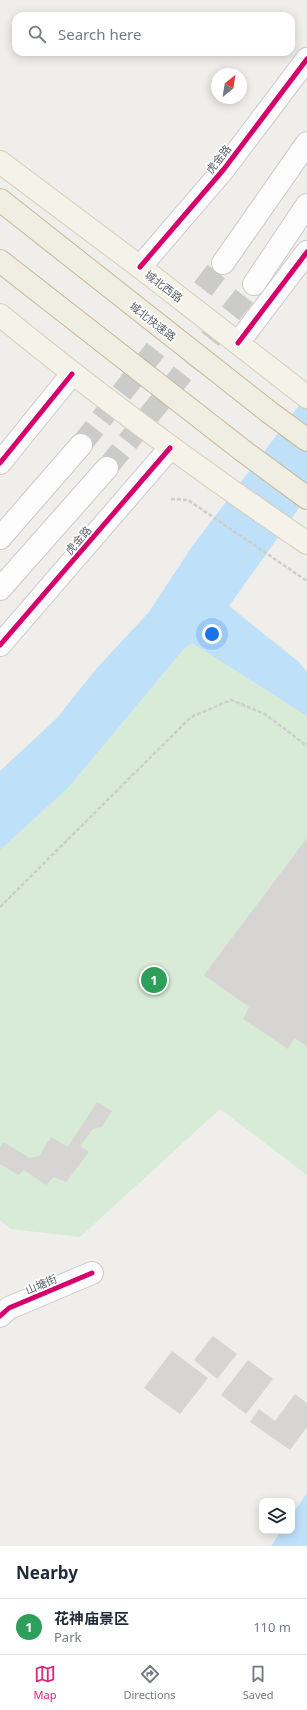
<!DOCTYPE html>
<meta charset="utf-8">
<style>
body{margin:0;font-family:"Noto Sans","Noto Sans SC",sans-serif;background:#f6f6f7;color:#1f2937}
.controls{position:absolute;right:12px;bottom:12px;display:grid;overflow:hidden;border-radius:8px;box-shadow:0 2px 10px #0003}
.controls button{width:36px;height:36px;display:grid;place-items:center;padding:0;border:0;border-bottom:1px solid #e0e1e3;background:#fff;color:#1f2937;font:20px sans-serif}
.compass{position:absolute;left:211px;top:68px;width:36px;height:36px;border-radius:50%;background:#fff;box-shadow:0 2px 10px #0003;rotate:30deg}
.you{position:absolute;left:212px;top:634px;width:14px;height:14px;margin:-10px;border:3px solid #fff;border-radius:50%;background:#1a73e8;box-shadow:0 0 0 6px #1a73e833}
.badge{display:grid;place-items:center;width:26px;height:26px;border-radius:50%;background:#db2777;color:#fff;font-size:13px;font-weight:700}
.pin{position:absolute;translate:-50% -50%;border:2px solid #fff;box-shadow:0 1px 4px #0006}
.list{margin:0;padding:0;list-style:none}
h2{display:flex;justify-content:space-between;align-items:center;height:52px;margin:0;padding:0 16px;font-size:17px}
h2 small{font-size:13px;font-weight:400;color:#747a83}
.list li{display:grid;grid-template-columns:26px 1fr auto;gap:12px;align-items:center;box-sizing:border-box;height:56px;padding:0 16px;border-top:1px solid #e0e1e3}
.list b{display:block;font-size:15px;white-space:nowrap}
.list p{margin:0;font-size:13px;white-space:nowrap;color:#747a83}
.list em{font-size:13px;font-style:normal;color:#747a83}
.icon{flex:none;width:22px;height:22px;fill:none;stroke:currentColor;stroke-width:2;stroke-linecap:round;stroke-linejoin:round}
.map{position:relative;flex:none;width:307px;height:1546px;overflow:hidden}
.search{position:absolute;background:#fff;box-shadow:0 2px 10px #0003;left:12px;right:12px;top:12px;height:44px;display:flex;align-items:center;gap:10px;box-sizing:border-box;padding:0 14px;border-radius:12px;color:#747a83;font-size:15px}
.sheet{height:108px;background:#fff}
nav{display:flex;justify-content:space-around;align-items:center;box-sizing:border-box;height:56px;border-top:1px solid #e0e1e3;background:#fff;font-size:11px;color:#747a83}
nav a{display:grid;justify-items:center;gap:2px}
nav .on{color:#db2777}
.map>svg:first-child{display:block}
</style>
<div class="map">
<svg width="307" height="1546" viewBox="0 0 307 1546">
<rect width="100%" height="100%" fill="#efeeea"/>
<path fill="#d8ebd6" d="M192,643l115,73v459l-87,-66 -140,128 -69,-8 -11,-9v-370l68,-62 115,-138z"/>
<g fill="#bfe0f9">
<path d="M307,395v102l-78,109 70,56 8,10v44l-115,-73 -9,7 -115,138 -68,62v-79l57,-53 39,-49 53,-57 42,-64z"/>
<path d="M307,1493v53h-36l10,-15h11v-16z"/>
</g>
<g fill="#d6d5d3">
<path d="M307,838v208l-13,-8 -6,11 -45,-30 6,-12 -45,-32z"/>
<path d="M97,1102l15,9 -10,16 -9,2 -13,17 9,6 -23,30 -12,-5 -8,8 -22,-15 -6,5 -18,-11v-16l3,-6 27,16 9,-2 12,-19 17,10z"/>
<path d="M213,1336l24,18 -20,25 -23,-19z"/>
<path d="M172,1351l36,27 -28,36 -36,-26z"/>
<path d="M248,1360l25,19 -27,35 -25,-19z"/>
<path d="M295,1394l12,9v24l-17,23 -40,-28 9,-13 16,12z"/>
</g>
<g fill="none" stroke-linecap="round" stroke-linejoin="round">
<g stroke="#cbcbca" stroke-width="22" stroke-dasharray="22 11" stroke-linecap="butt">
<path d="M81,445l142,-182"/>
<path d="M107,468l147,-184"/>
</g>
<defs>
<g id="secondary">
<path d="M223,263l84,-120"/>
<path d="M140,267l84,-98 83,-110"/>
<path d="M254,284l53,-79"/>
<path d="M238,343l69,-91"/>
<path d="M0,463l72,-89"/>
<path d="M0,538l81,-93"/>
<path d="M0,589l107,-121"/>
<path d="M0,645l170,-197"/>
<path d="M0,1316l9,-8 83,-35"/>
</g>
<g id="primary">
<path d="M0,162l140,105 167,130"/>
<path d="M0,315c99,81 201,156 307,228"/>
</g>
<g id="highway">
<path d="M0,200l269,212 38,28"/>
<path d="M0,261l242,189 65,48"/>
</g>
</defs>
<use href="#secondary" stroke="#cacacb" stroke-width="24"/>
<use href="#primary" stroke="#d7ceb8" stroke-width="24"/>
<use href="#highway" stroke="#c8b996" stroke-width="24"/>
<g stroke="#cacfcc" stroke-width="2.5" stroke-dasharray="4 2" stroke-linecap="butt">
<path d="M171,499l17,1 119,81"/>
<path d="M0,907l191,-190 40,-17 34,14 42,32"/>
</g>
<use href="#secondary" stroke="#fdfcfc" stroke-width="22"/>
<use href="#primary" stroke="#f4f2e9" stroke-width="22"/>
<use href="#highway" stroke="#f0ede3" stroke-width="22"/>
<defs>
<g id="cycleway">
<path d="M140,267l84,-98 83,-110"/>
<path d="M238,343l69,-91"/>
<path d="M0,463l72,-89"/>
<path d="M0,645l170,-197"/>
<path d="M0,1316l9,-8 83,-35"/>
</g>
</defs>
<use href="#cycleway" stroke="#fff" stroke-width="8"/>
<use href="#cycleway" stroke="#d6006c" stroke-width="5"/>
</g>
<g text-anchor="middle" dominant-baseline="central" stroke-width="3.5" stroke-linejoin="round" paint-order="stroke">
<g font-size="11" fill="#5f6368" stroke="#fff">
<text transform="translate(218 159) rotate(-52)">虎金路</text>
<text transform="translate(164 286) rotate(37)">城北西路</text>
<text transform="translate(153 321) rotate(38)">城北快速路</text>
<text transform="translate(78 540) rotate(-49)">虎金路</text>
<text transform="translate(41 1284) rotate(-23)">山塘街</text>
</g>
</g>
</svg>
<div class="controls">
<button><svg class="icon" aria-label="layers" viewBox="0 0 24 24"><path d="M12 4l9 5-9 5-9-5zM3 14l9 5 9-5"/></svg></button>
</div>
<svg class="compass" viewBox="-18 -18 36 36"><path d="M0-13l5 13h-10z" fill="#e53935"/><path d="M0 13l5-13h-10z" fill="#747a83"/></svg>
<div class="you"></div>
<div class="pin badge" style="left:154px;top:980px;background:#2e9e5b">1</div>
<div class="search"><svg class="icon" aria-label="search" viewBox="0 0 24 24"><circle cx="10" cy="10" r="6"/><path d="M15 15l6 6"/></svg>Search here</div>
</div>
<section class="sheet">
<h2>Nearby<small></small></h2>
<ul class="list">
<li><span class="badge" style="background:#2e9e5b">1</span><div><b>花神庙景区</b><p>Park</p></div><em>110 m</em></li>
</ul>
</section>
<nav>
<a class="on"><svg class="icon" aria-label="map" viewBox="0 0 24 24"><path d="M3 6l6-2 6 2 6-2v14l-6 2-6-2-6 2zM9 4v14M15 6v14"/></svg>Map</a>
<a><svg class="icon" aria-label="directions" viewBox="0 0 24 24"><path d="M12 3l9 9-9 9-9-9zM9 14v-3h6M13 9l2 2-2 2"/></svg>Directions</a>
<a><svg class="icon" aria-label="saved" viewBox="0 0 24 24"><path d="M7 4h10v16l-5-4-5 4z"/></svg>Saved</a>
</nav>
